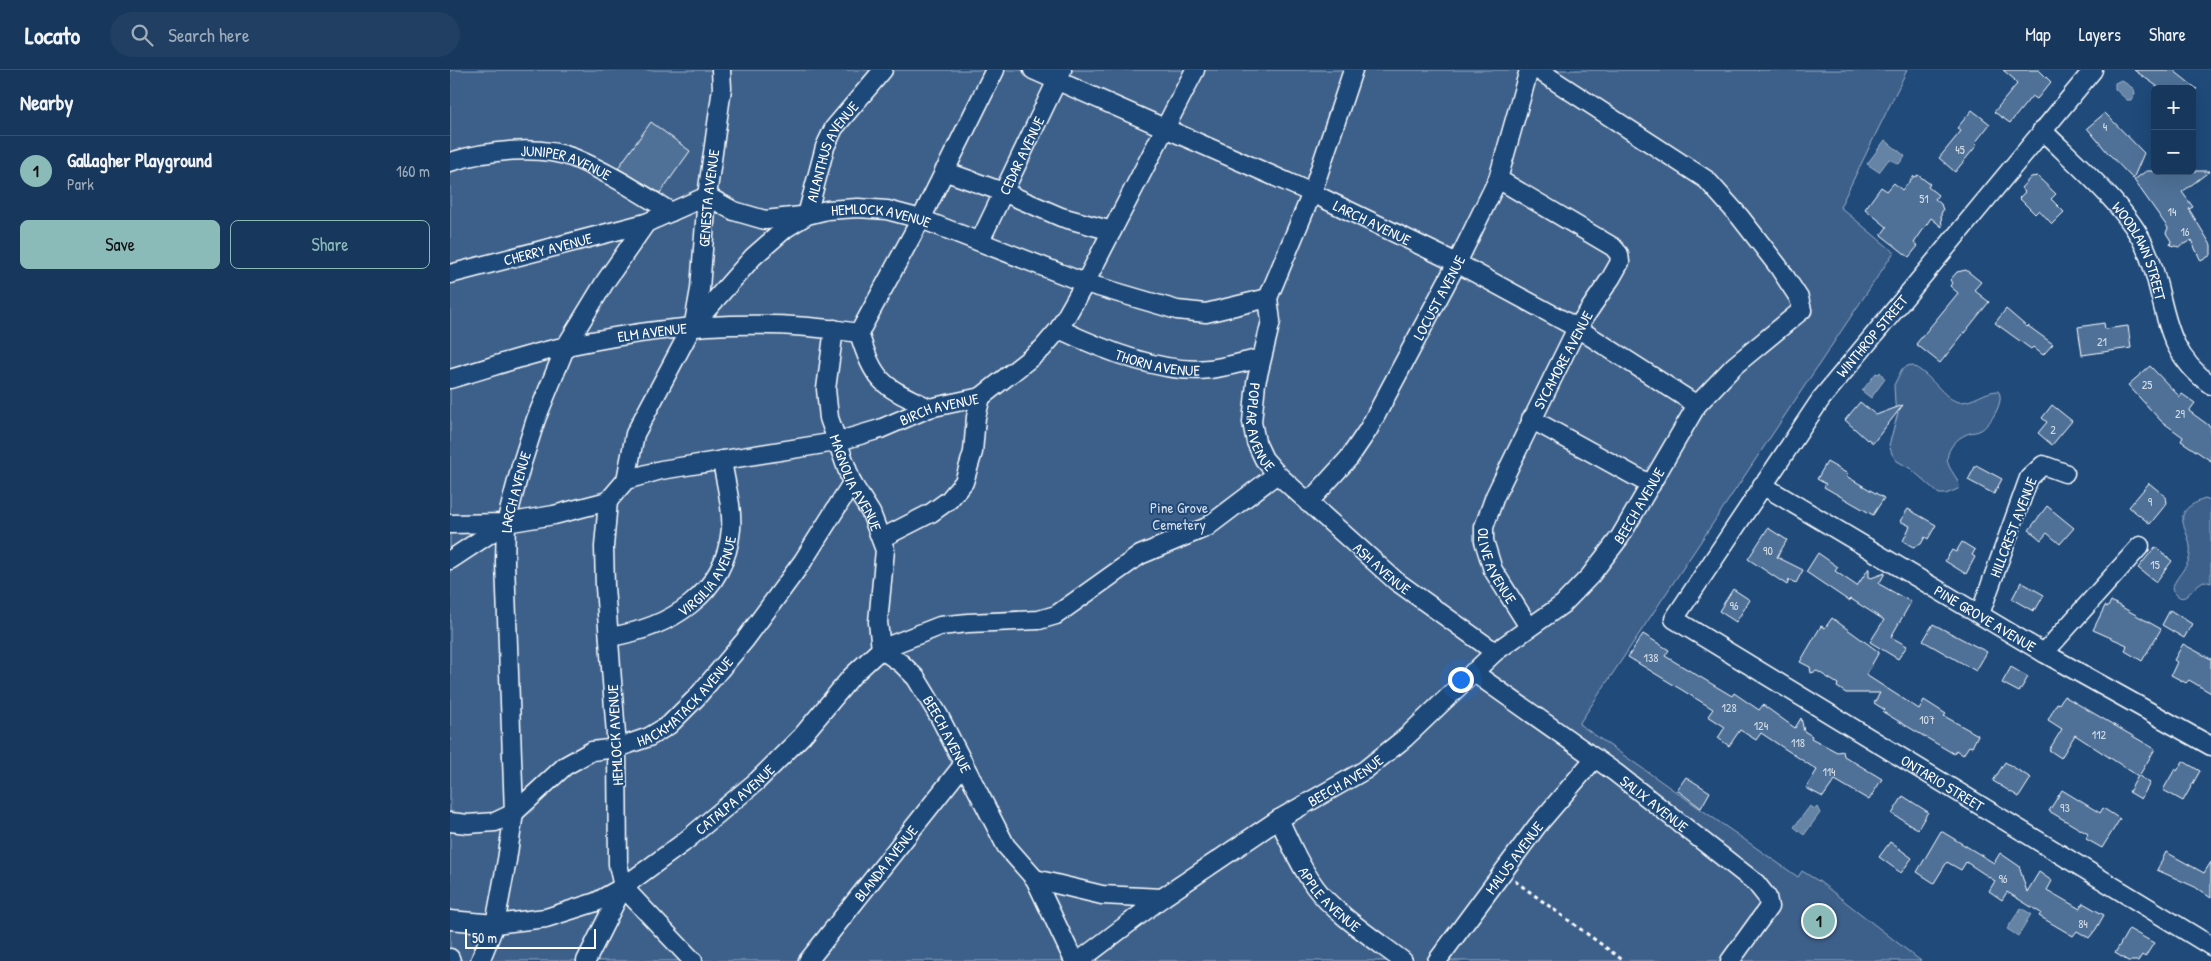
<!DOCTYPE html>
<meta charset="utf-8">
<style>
body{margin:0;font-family:"Patrick Hand",sans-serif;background:#203f62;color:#f1f3f6}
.controls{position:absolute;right:15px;top:15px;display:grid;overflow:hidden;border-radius:8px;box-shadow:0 5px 20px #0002}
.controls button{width:45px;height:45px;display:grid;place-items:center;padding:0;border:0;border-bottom:1px solid #365272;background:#17385c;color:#f1f3f6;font:25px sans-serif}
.scale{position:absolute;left:15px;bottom:12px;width:131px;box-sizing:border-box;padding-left:5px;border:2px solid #fff;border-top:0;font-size:14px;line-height:18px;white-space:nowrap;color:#fff;-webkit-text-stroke:4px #1f4a7a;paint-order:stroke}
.you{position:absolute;left:1010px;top:609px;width:18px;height:18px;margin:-12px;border:4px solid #fff;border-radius:50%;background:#1a73e8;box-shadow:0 0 0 8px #1a73e833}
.badge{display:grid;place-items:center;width:32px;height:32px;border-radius:50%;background:#8bbbb9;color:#111;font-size:16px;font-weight:700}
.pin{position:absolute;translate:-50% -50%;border:2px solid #fff;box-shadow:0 1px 5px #0006}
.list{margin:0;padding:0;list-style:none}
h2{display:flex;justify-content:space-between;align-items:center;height:65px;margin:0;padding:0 20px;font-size:21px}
h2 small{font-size:16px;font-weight:400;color:#9eacbb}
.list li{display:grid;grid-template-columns:32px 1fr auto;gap:15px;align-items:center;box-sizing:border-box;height:70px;padding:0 20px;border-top:1px solid #365272}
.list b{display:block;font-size:19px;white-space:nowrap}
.list p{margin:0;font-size:16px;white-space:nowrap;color:#9eacbb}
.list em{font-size:16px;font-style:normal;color:#9eacbb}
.actions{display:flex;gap:10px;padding:15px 20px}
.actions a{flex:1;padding:11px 0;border:1px solid #8bbbb9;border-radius:8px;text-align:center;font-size:18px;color:#8bbbb9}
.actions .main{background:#8bbbb9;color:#111}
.icon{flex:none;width:28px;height:28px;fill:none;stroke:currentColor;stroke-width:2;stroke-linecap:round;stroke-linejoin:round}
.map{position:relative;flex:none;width:1761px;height:891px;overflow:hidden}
header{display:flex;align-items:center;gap:30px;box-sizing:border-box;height:70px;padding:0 25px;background:#17385c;border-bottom:1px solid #365272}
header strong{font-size:24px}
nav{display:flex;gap:28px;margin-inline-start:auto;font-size:18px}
.search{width:350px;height:45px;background:#203f62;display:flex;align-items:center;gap:12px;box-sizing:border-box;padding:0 18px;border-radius:28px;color:#9eacbb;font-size:19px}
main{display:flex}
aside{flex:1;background:#17385c}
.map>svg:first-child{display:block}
</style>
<header>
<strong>Locato</strong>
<div class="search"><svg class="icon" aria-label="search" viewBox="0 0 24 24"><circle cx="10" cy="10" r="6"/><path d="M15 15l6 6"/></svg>Search here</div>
<nav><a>Map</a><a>Layers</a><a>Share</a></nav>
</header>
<main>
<aside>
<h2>Nearby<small></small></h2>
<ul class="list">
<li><span class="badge">1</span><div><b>Gallagher Playground</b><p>Park</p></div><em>160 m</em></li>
</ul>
<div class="actions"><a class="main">Save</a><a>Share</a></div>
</aside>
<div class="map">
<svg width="1761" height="891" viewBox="0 0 1761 891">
<rect width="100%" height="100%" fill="#1f4a7a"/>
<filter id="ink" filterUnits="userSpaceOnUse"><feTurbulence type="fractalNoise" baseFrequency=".02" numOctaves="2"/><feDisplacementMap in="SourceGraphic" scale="10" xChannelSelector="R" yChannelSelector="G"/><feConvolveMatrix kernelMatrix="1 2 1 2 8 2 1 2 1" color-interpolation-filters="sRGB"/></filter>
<g filter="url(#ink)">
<g fill="#3c618b" stroke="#9eb0c5">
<path d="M0,0h1457l-67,137 54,45 -315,472 219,153 4,-6 18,11 101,79h-1471z"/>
<path d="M1460,295c21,7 34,36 50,37 15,0 24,-11 38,-11 8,9 -8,34 -17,39 -3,2 -7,2 -11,3 -10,3 -19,11 -22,21 -4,13 10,21 11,32l-1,3 -12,5h-7l-28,-25 -14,-8 -5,-7 -3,-9 9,-32 -3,-9 -1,-19 8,-16z"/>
<path d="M1755,429l6,2v82l-7,-2c-14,6 -19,29 -32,8 3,-11 14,-20 17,-30 8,-27 -28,-45 16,-60z"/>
</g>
<g fill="#6583a4" stroke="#a3b5c8">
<path d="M1671,10l13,9 1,5 -4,6h-4l-12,-11v-6z"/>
<path d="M1435,70l20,16 -6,8 -10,-5 -10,13 -12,-8z"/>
<path d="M1430,302l5,7 -14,19 -9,-7 14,-18 3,1z"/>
<path d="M1360,736l5,3 2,-2 3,6 -16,22 -10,-8z"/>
<path d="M1571,838l10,6 -13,22 -11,-7z"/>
</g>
<g fill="#507197" stroke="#fff">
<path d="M1553,0h36l12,12 -14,17 -5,-3 -22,27 -16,-11 23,-28 -3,-3 1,-1z"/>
<path d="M1684,0h39l24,19h-36z"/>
<path d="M1522,40l18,14 -15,19 2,2 -22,27 -16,-14 22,-27 -4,-3z"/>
<path d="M1655,43l39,40 -11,26 -25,-26 -21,-25z"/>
<path d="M201,52l39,29 -30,42 -42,-25z"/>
<path d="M1696,101h64l-28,21 11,15 -4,2 22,36v10l-10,6 -10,-21 -12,7 -9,-2 1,-4 -5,-8 2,-5 -34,-48z"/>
<path d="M1468,105l12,9 -2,3 10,8 -3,4 6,5 2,6 -2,4 1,13 -11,-9 -17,25 4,3 -9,11 -28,-22 6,-8 -22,-18 16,-22 6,4 7,-8 8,7 12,-14 1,1z"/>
<path d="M1587,106l19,18 -5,5 13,13 -12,12 -13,-14 -4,4 -16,-16 6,-6 -4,-4 10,-11z"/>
<path d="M1516,200l15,12 -7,8 15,12 -49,61 -24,-19 42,-51 -8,-7 2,-3 -2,-3 7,-8z"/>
<path d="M1556,239l21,18 1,-1 25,18 -10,11 -10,-8 -2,2 -36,-26z"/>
<path d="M1654,253l1,6 23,-3 3,22 -49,7 -4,-28z"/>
<path d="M1700,296l30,31 2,-3 13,9 -6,8 22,16v34l-30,-20 2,-4 -22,-16 -33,-36z"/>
<path d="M1410,332l16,13 27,-10 -30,38 -5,-4 -1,1 -22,-20z"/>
<path d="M1602,335l20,16 -20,24 -14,-12 9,-11 -5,-4z"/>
<path d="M1377,392l21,12 -2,2 38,22 -11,17 -49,-28 2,-3 -9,-5z"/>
<path d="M1526,395l26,14 -8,15 -26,-14z"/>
<path d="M1699,413l17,14 1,6 -17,21 -21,-17z"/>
<path d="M1597,436l27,22 -14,16 -13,-11 -6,7 -12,-10z"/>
<path d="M1458,439l28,16 -8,14 -3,-2 -4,7 -8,3 -10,-6 7,-15 -10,-5z"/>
<path d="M1318,458l19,12 -10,17 26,13 -7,13 -7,-3 -2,5 -39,-26z"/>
<path d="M1512,472l13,8 -3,5 3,2 -9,17 -21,-13 7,-11 4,2z"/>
<path d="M1705,477l17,14 -16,21 -18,-14z"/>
<path d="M1368,483l20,14 -3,4 22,15 12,-18v9l2,1 14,-5 -6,11 32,18 -20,35 16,9 -9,13 -28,-17 14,-22 -33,-21 -2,2 -43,-29z"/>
<path d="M1571,512l23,13 -8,14 -2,-1 -1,3 -21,-12z"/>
<path d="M1283,519l17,11 -14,22 -17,-11z"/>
<path d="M1661,531l50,28 -19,32 -17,-10 2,-6 -34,-15 12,-24 3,1z"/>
<path d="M1720,540l22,14 -8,14 -22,-13z"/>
<path d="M1382,548l47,34 -13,23 53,34 5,-9 22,14 -2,2 34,19 -6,12 -3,-1 -6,9 -7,-5 -2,4 -71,-42 2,-2 -11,-7 6,-10h-34l-9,-6 1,-3 -21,-13 -6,2 -1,-6 -10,-5 21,-36 4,2z"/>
<path d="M1483,554l54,28 -11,19 -53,-30z"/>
<path d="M1193,564l26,16 -4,6 67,40 2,-3 25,17 4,-5 32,23 6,-10 3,13 8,5 -1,2 26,14 6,-1 1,5 38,23 -13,21 -34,-20 -12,17 -17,-9 11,-18 -56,-37 -5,7 -16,-10 -11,16 -11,-8 7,-11 -17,-11 5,-7 -85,-52z"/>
<path d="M1733,574l28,15v34l-22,-13 -3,3 -15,-8 6,-13 -3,-2z"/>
<path d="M1561,597l17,10 -9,15 -17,-9z"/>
<path d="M1614,626l91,53 -16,27 11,7 -9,16 -12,-7 9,-16 -63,-41 -14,23 -12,-8 13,-21 -14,-9 9,-17 2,1z"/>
<path d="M1733,691l17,10 -17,30 -20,-11 12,-21 2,2z"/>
<path d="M1555,692l26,16 -12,19 -26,-16z"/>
<path d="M1236,707l24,15 -9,16 -24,-18z"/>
<path d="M1612,720l38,23 3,-5 17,11 -18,29 -16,-9 2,-5 -39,-23z"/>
<path d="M1453,726l25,16 -10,17 -26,-15z"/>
<path d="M1491,761l53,32 6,-10 19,13 8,26 12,-20 13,9 -5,9 33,19 3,-6 21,12 -8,14 -7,9 -12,-7 -4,5 -34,-20 2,-3 -34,-21 -5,8 -13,-9 6,-10 -29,-19 -5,8 -14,-8 -13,21 -17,-11z"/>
<path d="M1440,772l22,16 -11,15 -22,-16z"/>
<path d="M1716,782l38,21 7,-11v36l-16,-11 -38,-17z"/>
<path d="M1679,859l25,14 -9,14 -3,-2 -4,6h-10l-13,-8z"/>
</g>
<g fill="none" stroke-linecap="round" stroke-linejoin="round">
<defs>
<g id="minor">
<path id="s1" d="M583,0l279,123 145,70 120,65 120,77"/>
<path id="s2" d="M903,0l-41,123 -44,105 3,23 -15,62 -4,39 4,20 8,17 13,15 119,107 99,71"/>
<path id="s3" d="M1643,0l-272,329 -147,220 537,327"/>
<path id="s4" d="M1592,60c30,30 78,71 98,107 30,54 14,107 71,148"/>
<path id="s5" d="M0,92c35,-11 89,-18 124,-4 34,14 66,35 97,54"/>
<path d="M494,101l59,21 58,25 51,14"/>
<path id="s6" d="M1048,109l115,68 6,7 1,8 -9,16 -34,50 -82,168 -11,31v14l9,29 36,57"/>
<path d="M257,126l27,15 31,9 36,-4"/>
<path id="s7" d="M357,145l18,-68 9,-19 49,-58"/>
<path id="s8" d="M530,171l82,-171"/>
<path id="s9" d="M0,204l196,-51 61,-27"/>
<path id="s10" d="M244,253l6,-34 7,-93 15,-108 -1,-18"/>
<path id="s11" d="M384,259l-8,60 3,29 23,65 19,30 14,37 -7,72 3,27"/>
<path id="s12" d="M609,259c40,19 104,46 150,40 17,-2 35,-7 52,-11"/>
<path d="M409,263l62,-114 74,-149"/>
<path d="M409,263c16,51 24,53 70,75"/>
<path id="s13" d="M0,309c39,-11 78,-25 117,-33 97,-21 195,-29 292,-13"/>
<path d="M1081,349l120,66"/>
<path id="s14" d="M176,410l9,-46 58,-109 60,-68 33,-29 21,-13 20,-5 31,-2 29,2 34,9 164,64 92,27 29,3 62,-15"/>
<path id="s15" d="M1312,415l282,168 167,93"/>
<path id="s16" d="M158,431l18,-21 35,-10 175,-28 44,-13 49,-21 52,-11 61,-48 17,-20 26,-46 110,-213"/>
<path id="s17" d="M858,433l41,-45 19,-28 89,-167 41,-84 31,-109"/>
<path d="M0,454l56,-1 48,-8 54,-14"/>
<path d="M432,468l49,-25 18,-13 15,-18 9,-30 3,-35 5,-20"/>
<path d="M0,490l56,-37"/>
<path d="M1530,544l49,-136 14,-13 22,8"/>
<path id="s18" d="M159,567c60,-9 116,-42 122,-108 2,-22 -6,-47 -9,-69"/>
<path id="s19" d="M431,579l21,15 14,14 23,38 67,130 29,33 39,82"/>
<path d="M1594,583l96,-107"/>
<path id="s20" d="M1023,602l143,101 140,110 11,14 2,10 -39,54"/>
<path id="s21" d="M829,749c11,24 21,47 36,68 19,26 62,54 88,74"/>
<path id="s22" d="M0,752l18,2 27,-2 19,-9 51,-47 27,-15 25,-3 32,-11 20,-12 27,-27 49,-58 58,-79 49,-78"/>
<path d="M585,809l67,16 60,3"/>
<path d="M173,817l70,74"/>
<path id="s23" d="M0,850l45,4 51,-6 50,-16 27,-15 60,-44 74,-62 45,-45 50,-60 29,-27 59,-23 28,-3 71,-3 17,-5 84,-60 67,-28 70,-53"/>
<path d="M0,888l1,3"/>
<path id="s24" d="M30,891l15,-37 12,-64 7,-47 -9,-251 1,-39 15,-57 15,-47 30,-73 39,-64 41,-59"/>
<path d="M136,891l37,-74 -5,-23 -1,-116 -12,-161 -1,-40 4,-46"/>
<path id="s25" d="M358,891l155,-196"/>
<path id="s26" d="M629,891l83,-63 117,-79 86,-49 40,-32 90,-86 68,-48 27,-28 30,-39 77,-132 37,-39 68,-56 -3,-12 -21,-32 -38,-49 -33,-37 -169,-110"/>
<path id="s27" d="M987,891l100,-135 58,-68"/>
</g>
</defs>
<use href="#minor" stroke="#fff" stroke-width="21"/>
<path stroke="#fff" stroke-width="3" stroke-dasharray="4 4" stroke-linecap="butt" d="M1065,811l109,80"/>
<use href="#minor" stroke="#1f4a7a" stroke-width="18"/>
</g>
</g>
<g text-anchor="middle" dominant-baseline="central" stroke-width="4" stroke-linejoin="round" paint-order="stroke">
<g font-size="12" fill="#d3dce5">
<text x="1655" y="56">4</text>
<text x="1510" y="79">45</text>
<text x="1474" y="128">51</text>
<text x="1722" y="141">14</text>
<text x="1735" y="161">16</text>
<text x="1652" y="271">21</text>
<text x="1697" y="314">25</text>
<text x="1730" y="343">29</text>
<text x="1603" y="359">2</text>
<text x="1700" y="431">9</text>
<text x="1318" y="480">90</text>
<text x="1705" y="494">15</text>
<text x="1284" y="535">96</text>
<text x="1201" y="587">138</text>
<text x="1279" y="637">128</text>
<text x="1477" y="649">107</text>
<text x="1311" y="655">124</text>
<text x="1649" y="664">112</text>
<text x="1348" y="672">118</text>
<text x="1379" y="701">114</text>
<text x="1615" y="737">93</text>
<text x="1553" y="808">96</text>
<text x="1633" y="853">84</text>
</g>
<g font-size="15" fill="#fff" stroke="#1f4a7a">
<text stroke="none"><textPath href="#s7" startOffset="69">AILANTHUS AVENUE</textPath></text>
<text stroke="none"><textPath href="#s8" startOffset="95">CEDAR AVENUE</textPath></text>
<text stroke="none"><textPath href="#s5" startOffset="119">JUNIPER AVENUE</textPath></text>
<text stroke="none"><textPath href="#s10" startOffset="126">GENESTA AVENUE</textPath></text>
<text stroke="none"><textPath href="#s14" startOffset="405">HEMLOCK AVENUE</textPath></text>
<text stroke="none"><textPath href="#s1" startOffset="372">LARCH AVENUE</textPath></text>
<text stroke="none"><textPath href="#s9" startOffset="101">CHERRY AVENUE</textPath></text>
<text stroke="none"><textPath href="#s4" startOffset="158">WOODLAWN STREET</textPath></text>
<text stroke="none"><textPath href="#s17" startOffset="245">LOCUST AVENUE</textPath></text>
<text stroke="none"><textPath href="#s13" startOffset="208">ELM AVENUE</textPath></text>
<text transform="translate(1422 266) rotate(-50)">WINTHROP STREET</text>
<text stroke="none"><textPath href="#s12" startOffset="105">THORN AVENUE</textPath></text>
<text transform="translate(1113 290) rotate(-62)">SYCAMORE AVENUE</text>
<text stroke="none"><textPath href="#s16" startOffset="350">BIRCH AVENUE</textPath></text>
<text stroke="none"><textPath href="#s2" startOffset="376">POPLAR AVENUE</textPath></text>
<text stroke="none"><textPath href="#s11" startOffset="160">MAGNOLIA AVENUE</textPath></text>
<text stroke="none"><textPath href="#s24" startOffset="475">LARCH AVENUE</textPath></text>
<text stroke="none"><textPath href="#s26" startOffset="728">BEECH AVENUE</textPath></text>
<text transform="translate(1563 457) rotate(-69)">HILLCREST AVENUE</text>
<text stroke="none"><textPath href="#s6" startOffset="491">OLIVE AVENUE</textPath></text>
<text stroke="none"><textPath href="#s2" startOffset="570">ASH AVENUE</textPath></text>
<text stroke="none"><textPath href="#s18" startOffset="122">VIRGILIA AVENUE</textPath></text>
<text stroke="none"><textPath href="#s15" startOffset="260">PINE GROVE AVENUE</textPath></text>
<text stroke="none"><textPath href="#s22" startOffset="276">HACKMATACK AVENUE</textPath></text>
<text transform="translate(165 665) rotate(-93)">HEMLOCK AVENUE</text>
<text stroke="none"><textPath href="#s19" startOffset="110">BEECH AVENUE</textPath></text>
<text stroke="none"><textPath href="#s26" startOffset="322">BEECH AVENUE</textPath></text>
<text stroke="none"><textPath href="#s3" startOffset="1006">ONTARIO STREET</textPath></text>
<text stroke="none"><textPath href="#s23" startOffset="322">CATALPA AVENUE</textPath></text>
<text stroke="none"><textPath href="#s20" startOffset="224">SALIX AVENUE</textPath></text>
<text stroke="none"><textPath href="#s27" startOffset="129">MALUS AVENUE</textPath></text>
<text stroke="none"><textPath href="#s25" startOffset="125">BLANDA AVENUE</textPath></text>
<text stroke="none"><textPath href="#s21" startOffset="96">APPLE AVENUE</textPath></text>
</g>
<g font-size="15" fill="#d8dfe8" stroke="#1f4a7a">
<text x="729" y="437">Pine Grove<tspan x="729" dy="17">Cemetery</tspan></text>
</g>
</g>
</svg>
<div class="controls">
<button>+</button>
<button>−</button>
</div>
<div class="scale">50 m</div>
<div class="you"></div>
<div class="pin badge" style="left:1369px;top:851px">1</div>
</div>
</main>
